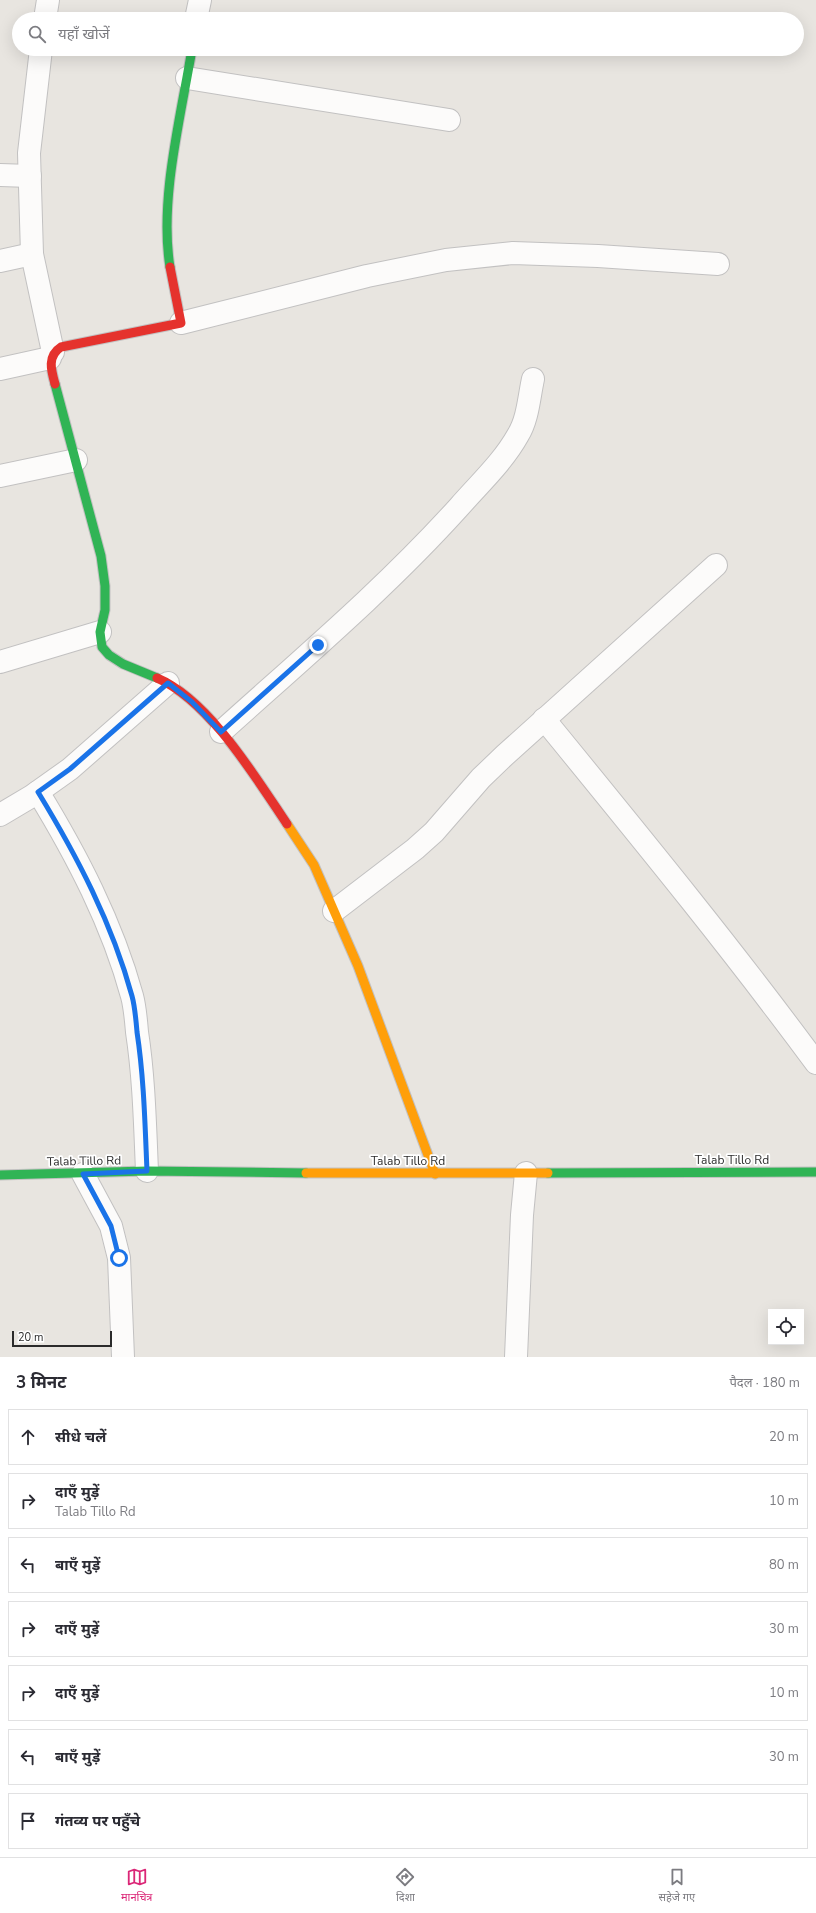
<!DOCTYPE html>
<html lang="hi">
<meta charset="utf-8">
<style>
body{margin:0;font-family:"Nunito Sans","Noto Sans Devanagari",sans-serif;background:#f7f7f7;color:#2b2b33}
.controls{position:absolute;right:12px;bottom:12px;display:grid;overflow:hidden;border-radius:0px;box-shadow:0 4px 16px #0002}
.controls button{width:36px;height:36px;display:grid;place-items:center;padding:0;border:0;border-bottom:1px solid #e1e1e2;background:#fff;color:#2b2b33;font:20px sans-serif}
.scale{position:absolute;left:12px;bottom:10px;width:100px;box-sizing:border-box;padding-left:4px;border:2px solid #2b2b2b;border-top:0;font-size:11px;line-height:14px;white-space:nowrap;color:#2b2b2b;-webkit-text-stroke:3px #fff;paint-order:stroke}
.stop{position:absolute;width:12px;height:12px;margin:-9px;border:3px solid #1a73e8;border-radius:50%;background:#fff}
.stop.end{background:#1a73e8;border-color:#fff;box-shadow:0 1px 4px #0008}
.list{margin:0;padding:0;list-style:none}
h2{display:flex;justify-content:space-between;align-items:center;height:52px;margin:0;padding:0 16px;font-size:17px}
h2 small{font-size:13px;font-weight:400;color:#7c7c81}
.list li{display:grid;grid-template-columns:26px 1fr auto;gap:12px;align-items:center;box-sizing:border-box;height:56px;margin:0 8px 8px;padding:0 8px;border:1px solid #e1e1e2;border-radius:0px}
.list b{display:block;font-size:15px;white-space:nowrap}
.list p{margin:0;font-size:13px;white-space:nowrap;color:#7c7c81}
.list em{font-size:13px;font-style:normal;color:#7c7c81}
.icon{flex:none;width:22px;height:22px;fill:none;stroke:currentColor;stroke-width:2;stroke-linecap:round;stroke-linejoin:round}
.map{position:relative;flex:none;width:816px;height:1357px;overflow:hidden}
.search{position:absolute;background:#fff;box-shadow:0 4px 16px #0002;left:12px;right:12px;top:12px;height:44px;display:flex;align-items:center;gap:10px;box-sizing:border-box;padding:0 14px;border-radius:22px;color:#7c7c81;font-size:15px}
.sheet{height:500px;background:#fff}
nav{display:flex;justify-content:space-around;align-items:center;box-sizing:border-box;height:56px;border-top:1px solid #e1e1e2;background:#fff;font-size:11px;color:#7c7c81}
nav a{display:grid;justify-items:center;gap:2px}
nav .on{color:#db2777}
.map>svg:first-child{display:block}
</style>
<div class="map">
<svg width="816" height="1357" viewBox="0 0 816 1357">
<rect width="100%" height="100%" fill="#e8e5e0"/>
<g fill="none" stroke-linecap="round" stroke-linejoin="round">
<defs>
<g id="street">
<path d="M45,19l3,-19"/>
<path d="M196,19l4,-19"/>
<path d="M41,49l-12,104 3,101 21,98"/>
<path d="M187,78l262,42"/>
<path d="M0,175l30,1"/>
<path d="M0,261l32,-7"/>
<path d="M181,323l186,-47 79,-16 67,-7 85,3 120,8"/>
<path d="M0,369l50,-11"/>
<path d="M0,476l76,-16"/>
<path d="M0,662l100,-30"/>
<path d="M544,719c93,114 185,226 272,344"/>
<path d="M221,732c81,-73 165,-144 238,-225 20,-23 44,-45 59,-72 10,-16 11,-38 15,-56"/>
<path d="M38,792c39,64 74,131 94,204 3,11 4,24 5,36 7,46 8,93 10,139"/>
<path d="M0,815l32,-19 38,-27 98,-86"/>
<path d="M334,911l81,-62 19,-17 47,-54 24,-23 211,-190"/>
<path d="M83,1174l28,52 8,32 4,99"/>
<path d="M516,1357l6,-142 4,-42"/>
</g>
<g id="fast">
<path d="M170,267c-11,-67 11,-151 22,-218"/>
<path d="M55,384l46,172 4,30v24l-5,22 2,15 7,8 14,9 34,14"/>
<path d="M548,1173l268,-1"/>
<path d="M0,1175l147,-4 159,2"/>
</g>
<g id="slow">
<path d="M287,824l27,41 44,101 77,208"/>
<path d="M306,1173h242"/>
</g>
<g id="jam">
<path d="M55,384c-4,-14 -8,-28 6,-37l120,-24 -11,-56"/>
<path d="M157,678c52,22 99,100 130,146"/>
</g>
</defs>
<use href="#street" stroke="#c2c1c1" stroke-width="24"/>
<use href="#fast" stroke="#c2c1c1" stroke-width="11"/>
<use href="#slow" stroke="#c2c1c1" stroke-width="11"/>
<use href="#jam" stroke="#c2c1c1" stroke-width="11"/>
<use href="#street" stroke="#fcfbfa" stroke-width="22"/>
<use href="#fast" stroke="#30b455" stroke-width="9"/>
<use href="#slow" stroke="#ff9f0a" stroke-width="9"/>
<use href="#jam" stroke="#e5322d" stroke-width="9"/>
</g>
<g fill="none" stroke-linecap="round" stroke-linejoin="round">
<path stroke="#1a73e8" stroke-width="5" d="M119,1258l-8,-32 -28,-52 64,-3c-2,-46 -3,-93 -10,-139 -1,-12 -2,-25 -5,-36 -20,-73 -55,-140 -94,-204l32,-23 98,-86 24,19 29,30 97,-87"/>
</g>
<g text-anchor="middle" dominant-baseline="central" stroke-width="3.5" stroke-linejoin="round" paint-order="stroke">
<g font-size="12" fill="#2b2b2b" stroke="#fff">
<text x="732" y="1160">Talab Tillo Rd</text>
<text transform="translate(84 1161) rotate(-1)">Talab Tillo Rd</text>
<text x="408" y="1161">Talab Tillo Rd</text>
</g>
</g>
</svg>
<div class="controls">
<button><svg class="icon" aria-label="locate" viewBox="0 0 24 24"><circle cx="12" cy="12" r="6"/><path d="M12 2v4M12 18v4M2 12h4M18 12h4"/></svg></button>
</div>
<div class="scale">20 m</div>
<div class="stop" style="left:119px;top:1258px"></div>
<div class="stop end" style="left:318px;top:645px"></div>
<div class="search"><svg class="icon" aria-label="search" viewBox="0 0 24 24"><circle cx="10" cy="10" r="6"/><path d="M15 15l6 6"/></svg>यहाँ खोजें</div>
</div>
<section class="sheet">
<h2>3 मिनट<small>पैदल · 180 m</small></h2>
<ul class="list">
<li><svg class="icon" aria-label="ahead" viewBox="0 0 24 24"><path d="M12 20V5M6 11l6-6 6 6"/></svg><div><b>सीधे चलें</b></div><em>20 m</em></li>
<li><svg class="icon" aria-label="right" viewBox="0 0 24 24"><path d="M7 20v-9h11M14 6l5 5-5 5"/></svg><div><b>दाएँ मुड़ें</b><p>Talab Tillo Rd</p></div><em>10 m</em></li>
<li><svg class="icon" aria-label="left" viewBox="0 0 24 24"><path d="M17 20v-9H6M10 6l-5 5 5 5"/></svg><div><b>बाएँ मुड़ें</b></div><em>80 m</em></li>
<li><svg class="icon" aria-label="right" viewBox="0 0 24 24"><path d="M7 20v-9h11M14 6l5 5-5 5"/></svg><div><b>दाएँ मुड़ें</b></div><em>30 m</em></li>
<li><svg class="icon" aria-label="right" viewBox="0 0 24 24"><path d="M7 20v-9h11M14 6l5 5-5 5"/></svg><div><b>दाएँ मुड़ें</b></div><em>10 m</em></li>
<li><svg class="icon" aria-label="left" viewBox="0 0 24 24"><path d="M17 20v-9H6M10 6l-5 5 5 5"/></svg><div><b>बाएँ मुड़ें</b></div><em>30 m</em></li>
<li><svg class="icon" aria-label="arrive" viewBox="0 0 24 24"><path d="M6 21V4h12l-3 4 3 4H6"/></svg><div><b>गंतव्य पर पहुँचे</b></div></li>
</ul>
</section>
<nav>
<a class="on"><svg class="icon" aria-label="map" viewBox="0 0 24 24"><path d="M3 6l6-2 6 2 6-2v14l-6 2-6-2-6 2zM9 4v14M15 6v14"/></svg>मानचित्र</a>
<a><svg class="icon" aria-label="directions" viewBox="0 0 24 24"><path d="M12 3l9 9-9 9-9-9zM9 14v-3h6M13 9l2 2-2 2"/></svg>दिशा</a>
<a><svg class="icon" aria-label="saved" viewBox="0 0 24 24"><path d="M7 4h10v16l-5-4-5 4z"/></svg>सहेजे गए</a>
</nav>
